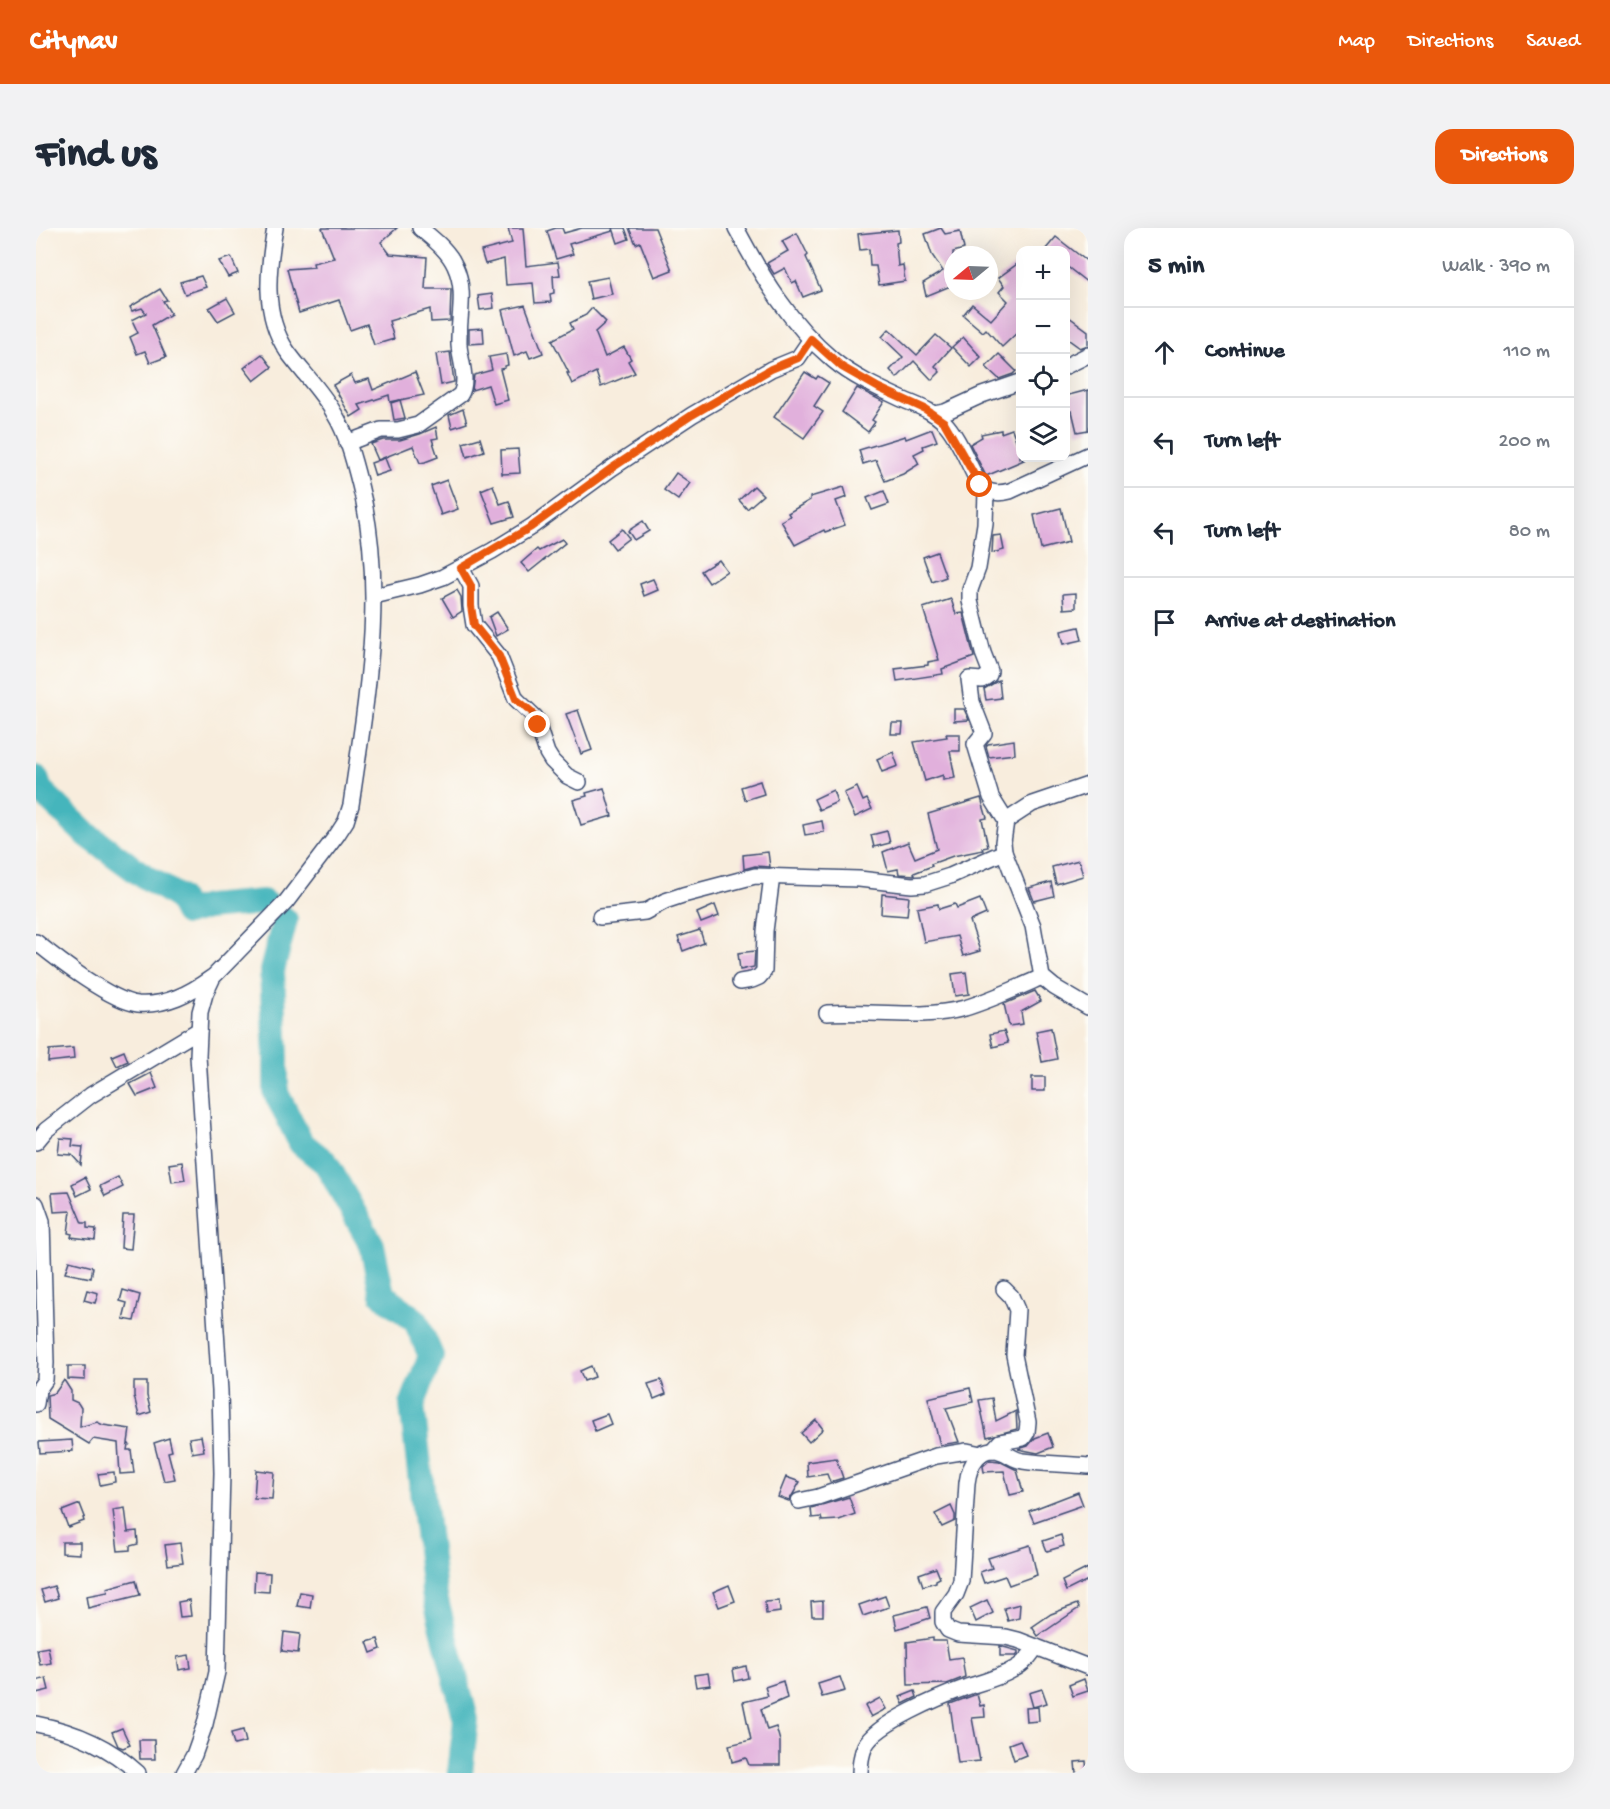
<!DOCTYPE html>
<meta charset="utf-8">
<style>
body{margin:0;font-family:"Gochi Hand",sans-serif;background:#f2f2f3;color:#1f2937}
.controls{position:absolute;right:18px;top:18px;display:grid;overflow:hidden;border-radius:12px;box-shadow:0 6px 24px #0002}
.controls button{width:54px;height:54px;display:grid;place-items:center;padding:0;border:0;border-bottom:2px solid #e0e1e3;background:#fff;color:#1f2937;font:30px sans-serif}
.compass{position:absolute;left:908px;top:18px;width:54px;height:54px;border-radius:50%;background:#fff;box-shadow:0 6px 24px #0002;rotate:251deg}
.stop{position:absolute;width:18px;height:18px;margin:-14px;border:4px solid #ea580c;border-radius:50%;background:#fff}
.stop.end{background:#ea580c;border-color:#fff;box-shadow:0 2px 6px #0008}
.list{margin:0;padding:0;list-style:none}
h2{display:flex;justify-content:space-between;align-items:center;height:78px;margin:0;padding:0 24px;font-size:26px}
h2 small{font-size:20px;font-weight:400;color:#747a83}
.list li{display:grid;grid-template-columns:39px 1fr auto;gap:18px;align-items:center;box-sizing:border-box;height:90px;padding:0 24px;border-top:2px solid #e0e1e3}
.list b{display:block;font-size:22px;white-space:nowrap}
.list em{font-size:20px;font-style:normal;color:#747a83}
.icon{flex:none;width:33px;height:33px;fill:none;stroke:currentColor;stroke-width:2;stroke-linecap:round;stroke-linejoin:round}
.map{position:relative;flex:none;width:1052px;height:1545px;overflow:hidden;border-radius:18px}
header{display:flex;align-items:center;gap:36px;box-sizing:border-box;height:84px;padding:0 30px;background:#ea580c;color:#fff}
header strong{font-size:28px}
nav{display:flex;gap:33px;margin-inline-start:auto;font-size:21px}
.intro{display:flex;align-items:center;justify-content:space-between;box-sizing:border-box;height:144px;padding:0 36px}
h1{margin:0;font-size:42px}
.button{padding:15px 27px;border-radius:18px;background:#ea580c;color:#fff;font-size:21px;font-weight:700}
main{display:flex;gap:36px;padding:0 36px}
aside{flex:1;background:#fff;border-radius:18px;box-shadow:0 6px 24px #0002}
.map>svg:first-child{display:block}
</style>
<header>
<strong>Citynav</strong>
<nav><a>Map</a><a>Directions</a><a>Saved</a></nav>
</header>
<div class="intro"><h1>Find us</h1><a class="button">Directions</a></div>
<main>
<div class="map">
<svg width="1052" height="1545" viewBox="0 0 1052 1545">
<rect width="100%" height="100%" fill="#fdfcf7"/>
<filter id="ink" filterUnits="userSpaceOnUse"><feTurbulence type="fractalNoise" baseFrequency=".0167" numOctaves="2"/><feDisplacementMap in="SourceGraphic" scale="12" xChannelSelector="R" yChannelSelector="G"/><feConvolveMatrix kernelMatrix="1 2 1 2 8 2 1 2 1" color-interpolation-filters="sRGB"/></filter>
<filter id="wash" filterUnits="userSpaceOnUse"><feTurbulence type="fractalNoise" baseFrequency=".008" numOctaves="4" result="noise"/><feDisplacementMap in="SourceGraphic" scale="24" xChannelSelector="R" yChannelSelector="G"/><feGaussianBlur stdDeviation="1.35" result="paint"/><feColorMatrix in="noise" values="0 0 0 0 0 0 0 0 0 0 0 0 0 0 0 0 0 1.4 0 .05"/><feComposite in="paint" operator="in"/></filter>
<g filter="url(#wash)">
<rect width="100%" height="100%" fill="#f8eddd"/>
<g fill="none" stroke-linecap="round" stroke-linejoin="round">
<path stroke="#45b5bc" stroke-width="26" d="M0,550l4,12 45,43 53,39 40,25 8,16 21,-6 56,-5 22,18 -13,51 4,86v36l25,50 25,20 46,82 10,49 34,27 15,35 -19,49 22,187 32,128 -6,53"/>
</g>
<g id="blocks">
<g fill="#e1b0dc">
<path d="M286,0h75l-16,14 9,12 37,3 -2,32h26l-1,32 -19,1 -1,-13 -41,12 5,18 -20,6 -7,-21 -17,6 -11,-30 -40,13 -12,-44 27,-2 -1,-4 21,-5z"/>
<path d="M472,0h15l3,38 32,-4 2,13 -7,1 1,17 -4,1 1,8 -16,1 -2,-20 -27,2 -2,-26 -19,5 -4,-13 31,-8z"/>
<path d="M520,0h6l2,5 18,-5h30l1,3 -44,13 4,10 -17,5 -9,-28z"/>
<path d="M577,0h12l4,11 -11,4z"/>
<path d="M593,0h26l17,42 -18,7 -14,-35 -4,2z"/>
<path d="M905,0l4,6 15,-3 4,18 -11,3v33l-27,11 -3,-13 20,-12 -11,-16 -7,-21z"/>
<path d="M862,2l1,12 -3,1 2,23 5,-1 2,16 -26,4 -3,-19h-6l-1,-17 -9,1 -2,-16z"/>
<path d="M761,5l11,22 -2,2 15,33 -18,7 -7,-16 -4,2 -7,-15 -11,6 -7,-11 21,-12 -6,-10z"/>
<path d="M1020,9l32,25v21l-23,-18v-15h-20z"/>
<path d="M195,29l7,16 -10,4 -9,-16z"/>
<path d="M984,34v68l-18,17 -16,-18 -3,3 -20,-17 9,-11 19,16 17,-19 -9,-9 5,-6 -6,-8z"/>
<path d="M165,48l5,11 -21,7 -5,-12z"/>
<path d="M572,49l4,17 -21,5 -4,-18z"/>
<path d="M124,61l7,11 -4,1 8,13 -19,11 14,32 -16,6 -5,-12 -8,3 -7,-17 8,-4 -6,-13 14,-7 -4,-5 -10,3 -2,-4z"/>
<path d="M456,66l2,14 -14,2 -2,-14z"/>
<path d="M191,70l8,14 -17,9 -9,-13z"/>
<path d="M489,77l18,48 -13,5 -3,-7 -13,5 -12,-46z"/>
<path d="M556,80l14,14 -11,10 10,25 19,-10 7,12 -3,2 7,12 -34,14 -5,-15 -24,12 -5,-11h2l-17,-33 21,-11 -3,-6 16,-8z"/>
<path d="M1029,86l23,17v14l-8,3 -15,-11z"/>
<path d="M447,100l1,15 -15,1v-15z"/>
<path d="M853,101l28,26 19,-20 15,13 -16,18 5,6 -8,8 -18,-19 -17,17 -7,-8 13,-13 -21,-20z"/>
<path d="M927,109l18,20 -10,10 -19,-20z"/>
<path d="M414,124l4,30 -13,3 -5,-31z"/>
<path d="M226,126l10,13 -18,14 -10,-13z"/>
<path d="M470,126l2,11 -3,1v2l-5,1 8,31 -14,4 -6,-19 -16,5 2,-15 18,-5 -3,-13z"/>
<path d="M963,126l17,17 -3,3 -14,5 -13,-12z"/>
<path d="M379,144l9,23 -34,7 -1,-7 -30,10 3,5 -11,7 -18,-32 18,-10 4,8 14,-4 4,11z"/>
<path d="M769,144l11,7 2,-3 11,7 -15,23 9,6 -19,26 -30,-21z"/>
<path d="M821,160l27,14 -12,18 3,2 -7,10 -26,-20z"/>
<path d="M1052,162v40l-11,2 -5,-21 -7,2v-17z"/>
<path d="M364,172l5,18 -11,2 -3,-17z"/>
<path d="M427,181l4,14 -15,5 -3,-13z"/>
<path d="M400,199l2,11 -6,1 6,18 -13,5 -5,1 -7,-17 -35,14 -7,-16 12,-4h17l20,-6z"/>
<path d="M896,201l5,12 -14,5 1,3 -10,5 5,10 -16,10 -18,7 -9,-21 -13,4 -4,-14 46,-14 1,3z"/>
<path d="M976,201l8,22v7l4,2 -38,16 -16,-32 12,-7 -1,-3 20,-4v3z"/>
<path d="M444,210l4,13 -17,6 -4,-14z"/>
<path d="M482,221l2,24 -18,1 -1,-24z"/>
<path d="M349,230l5,13 -15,5 -4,-13z"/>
<path d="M640,245l14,10 -12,17 -14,-10z"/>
<path d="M411,252l11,29 -17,6 -10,-29z"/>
<path d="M457,257l7,19 9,-3 5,16 -20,6 -13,-33z"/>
<path d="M718,258l9,9 -16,14 -8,-9z"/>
<path d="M808,259l3,10 -11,4 9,24 -20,7 -1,-2 -29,15 -14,-24 9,-5 -2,-3 22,-13v-3z"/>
<path d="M848,263l5,13 -17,6 -5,-12z"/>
<path d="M1025,280l8,34 -28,7 -7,-34z"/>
<path d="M607,293l6,10 -15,9 -6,-9z"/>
<path d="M586,301l7,9 -14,11 -7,-9z"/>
<path d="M965,307l3,15 -12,3 1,-17z"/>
<path d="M526,311l3,4 -36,29 -8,-9 16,-14 2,2z"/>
<path d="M901,324l9,25 -14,5 -9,-25z"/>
<path d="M683,332l8,11 -18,12 -8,-12z"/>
<path d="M617,351l5,11 -14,6 -4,-12z"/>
<path d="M421,362l4,7 1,14 -9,6 -11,-19z"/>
<path d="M1040,365v15l-12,1 -1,-15z"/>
<path d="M915,371l5,15 7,-1 11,44 -32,12 1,5 -46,7 -2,-12 33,-4v-3l11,-2 -16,-52z"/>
<path d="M461,384l11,17 -12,7 -7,-19z"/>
<path d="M1043,399l3,13 -18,4 -3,-13z"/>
<path d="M963,452l2,18 -15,2 -2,-11z"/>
<path d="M918,481h10l5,11 -15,1z"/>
<path d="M542,482l14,40 -11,4 -15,-40z"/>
<path d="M856,495h11l-1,11h-11z"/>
<path d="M910,506h14v17h-10l5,27 -12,2v-5l-18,6 -11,-39 33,-5z"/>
<path d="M978,512l1,14 -26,3 -3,-11 2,-2z"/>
<path d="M857,524l5,14 -16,6 -5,-13z"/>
<path d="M724,553l4,13 -19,6 -4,-13z"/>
<path d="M821,559l6,14 4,-2 5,10 -17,8 -11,-24z"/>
<path d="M568,560l8,28 -31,9 -8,-25 14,-4 -1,-3z"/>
<path d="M797,562l4,12 -18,8 -5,-11z"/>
<path d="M945,570l6,20 -5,1 6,28 -6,1 1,2 -30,6 -22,8 1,2 -18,7 1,2 -16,-1 -1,-5 -10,2 -5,-19 25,-10 7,16 22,-9 -9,-35z"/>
<path d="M786,593l2,11 -19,3 -2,-10z"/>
<path d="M851,603l3,12 -16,4 -3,-12z"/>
<path d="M732,624l2,15 -15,-1 -11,3 -1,-14z"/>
<path d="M1043,632l4,16 -27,8 -4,-17z"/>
<path d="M1015,654l3,14 -20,5 -5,-13z"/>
<path d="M846,666l27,3 -2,19 -26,-2z"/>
<path d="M944,671l6,15 -16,7 10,30 -17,5 -6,-20 -33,6 -7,-34 21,-4 1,5 16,-5 2,4z"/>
<path d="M679,677l4,11 -18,7 -4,-10z"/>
<path d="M664,702l4,13 -21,8 -5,-14z"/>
<path d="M719,723l-1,16 -14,3 -2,-17z"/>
<path d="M930,744l3,22 -14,2 -3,-22z"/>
<path d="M999,763l6,10 -20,11 2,12 -14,2 -5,-22z"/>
<path d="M1015,800l6,31 -15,3 -6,-31z"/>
<path d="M968,803l4,12 -15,4 -3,-13z"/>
<path d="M37,820l1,11 -26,3 1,-12z"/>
<path d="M88,823l4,10 -11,5 -5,-10z"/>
<path d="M115,845l6,15 -20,8 -7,-12z"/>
<rect x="996" y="849" width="13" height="14"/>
<path d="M24,910l13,1 -1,7 11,1 -2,18 -10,-11v1l-13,-1z"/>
<path d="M146,934l3,18 -13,2 -3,-18z"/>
<path d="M49,949l6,12 -14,7 -5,-12z"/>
<path d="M82,949l5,10 -18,9 -5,-10z"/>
<path d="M33,964l13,31h5v5l9,1 -1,11 -24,-3 1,-3 -4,-1 3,-22 -17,1 -2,-19z"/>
<path d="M87,987h11l-3,34 -10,-1z"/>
<path d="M33,1033l24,6 -2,11 -26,-5z"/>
<path d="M51,1062l11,3 -3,10 -11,-3z"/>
<path d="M87,1062l17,5 -6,26 -11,-2 4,-16 -7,-2z"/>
<path d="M32,1138h17v14l-17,-1z"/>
<path d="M555,1138l4,11 -11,4 -4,-10z"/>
<path d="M28,1152l7,11v9l7,3 3,5 -1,19 17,-5 6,3 27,4 -2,14 2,2 -2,-1 -1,6h4l3,23 -14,1 -2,-31 -25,-4 -4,5 -41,-25 -1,-24 8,-2z"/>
<path d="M625,1152l5,14 -12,5 -6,-15z"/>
<path d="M98,1154h13v14l4,16 -12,4 -5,-20z"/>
<path d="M934,1160l3,14 -27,6 13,34 -19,3 -12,-47z"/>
<path d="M956,1170l4,23 20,-10 1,18 -30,8 -8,-37z"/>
<path d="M571,1186l4,10 -16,7 -4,-11z"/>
<path d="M780,1192l7,9 -14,13 -8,-9z"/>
<path d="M1012,1205l5,14 -15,6 -20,-4 10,-3 7,-8z"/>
<path d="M165,1208l3,15 -12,2 -3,-15z"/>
<path d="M133,1210l3,13 -4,1 7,27 -11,2 -10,-38z"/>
<path d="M36,1212l1,11 -33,2 -1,-11z"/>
<path d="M800,1230l7,20 -13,4 -3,-8 -19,3 -1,-15z"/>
<path d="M954,1232l9,1 18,9 6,22 -13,3 -6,-24 -20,1 -1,-6z"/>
<path d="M220,1242l18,2 -2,27 -18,-1z"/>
<path d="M78,1244l1,10 -15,3 -2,-11z"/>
<path d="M750,1249l14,5 -11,19 -11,-4z"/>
<path d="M1042,1264l5,13 -49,17 -5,-11z"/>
<path d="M813,1269l6,17 -16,6 -17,1 -1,-4 -9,1 -1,-10z"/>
<path d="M44,1276l5,13 -2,1 1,3 -16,6 -6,-16z"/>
<path d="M915,1278l4,9v6l-13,6 -7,-13z"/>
<path d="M89,1280l3,24 9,-1 1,13 -8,2v4l-12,1 -5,-41z"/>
<path d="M1025,1307l3,11 -17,5 -4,-10z"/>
<path d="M26,1314h18v12l-18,-1z"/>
<path d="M144,1315l3,20 -15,2 -3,-20z"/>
<path d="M994,1317l7,30 -28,10 -4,-9 -21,7 -4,-11 12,-4 -4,-10z"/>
<path d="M900,1340l4,10 -4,2v2l-13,4 -4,-12z"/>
<path d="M1052,1340v12l-22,11 -4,-10z"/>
<path d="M219,1344l15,1 -1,19 -15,-1z"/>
<path d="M100,1352l4,15 -52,13 -2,-12 22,-4 -1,-4z"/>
<path d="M693,1357l6,16 -16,6 -6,-15z"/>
<path d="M18,1358l4,12 -13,4 -4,-12z"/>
<path d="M264,1364l12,2 -2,14 -13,-2z"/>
<path d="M849,1368l4,11 -26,9 -4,-11z"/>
<path d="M153,1372l2,16 -11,1 -2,-15z"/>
<path d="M951,1372l6,13 -17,9 -6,-14z"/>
<path d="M743,1373l1,11 -14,2 -1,-12z"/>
<path d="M787,1373v15h-11l-1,-14z"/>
<path d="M984,1376l-1,14 -11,3 -4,-13z"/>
<path d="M1041,1376l2,4 -41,28 -6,-9 19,-13z"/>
<path d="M891,1379l3,11 -33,11 -3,-14z"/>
<path d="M248,1404l16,2 -2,19 -16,-2z"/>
<path d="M897,1410v3h13l3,18 13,-2 3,20 -18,7 -39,1 -1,-43z"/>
<path d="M342,1411l3,10 -10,4 -4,-11z"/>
<path d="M964,1418l18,5v3l-2,2h-16z"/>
<path d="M12,1419l3,16 -11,2 -3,-16z"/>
<path d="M153,1427l2,13 -12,2 -2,-13z"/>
<path d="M710,1438l2,12 -13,3 -2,-12z"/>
<path d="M672,1445l2,12 -14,2 -2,-12z"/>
<path d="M804,1449l5,14 -23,6 -4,-13z"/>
<path d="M10,1450l3,12 -13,3v-12z"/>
<path d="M1048,1451l4,12 -15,5 -4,-11z"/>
<path d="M747,1453l4,17 -26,11 6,21 9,-3 4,14v24h-31l-3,-7 -14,4 -3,-17 22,-5 -8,-38 25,-6 -3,-9z"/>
<path d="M1006,1461l5,14 -14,4 -4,-14z"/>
<path d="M879,1463l2,6 -14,7 -3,-7z"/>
<path d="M941,1466l3,12 4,-1 1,12 -13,1 8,43 -22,2 -8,-59z"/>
<path d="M844,1470l6,11 -15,8 -6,-11z"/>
<path d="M1002,1479l1,14 -12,1 -1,-14z"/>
<path d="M86,1500l8,17 -7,3 -5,-2 -6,-14z"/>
<path d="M207,1502l3,12 -12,3 -3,-12z"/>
<path d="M103,1512h15l1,19h-15z"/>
<path d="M984,1512l6,15 -12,5 -5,-16z"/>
<path d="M1050,1533l1,12h-11l-1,-11z"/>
</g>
</g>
</g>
<g filter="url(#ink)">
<use href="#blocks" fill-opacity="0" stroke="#3c4c71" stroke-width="1.5"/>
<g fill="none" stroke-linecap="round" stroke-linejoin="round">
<defs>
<g id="minor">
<path d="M700,0c26,49 54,96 97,132 20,17 47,29 71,40 14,6 29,11 40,22 15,15 25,45 36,63 9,9 19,9 30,6l78,-36"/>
<path d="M1030,138l22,-11"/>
<path d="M898,186l11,-2 37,-17 38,-13"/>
<path d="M311,215l34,-13h17l20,-5 42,-30c9,-14 0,-35 -1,-50 -1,-27 8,-54 -4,-79 -7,-16 -22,-27 -35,-38"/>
<path d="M950,263l-1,33 -7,44 -8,22v11l13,52 7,18 -1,4 -7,5 -13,-1 3,23 12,31 -9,11 16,53 15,24 -3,21 1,10 29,74 9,51 12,10 34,20"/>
<path d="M425,340l10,18v20l3,19 25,31 17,43 19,18 12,36 5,8 15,15 12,6"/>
<path d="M338,368l46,-11 23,-8 49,-26 39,-24 81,-59 80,-53 79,-46 27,-11 13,-19"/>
<path d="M970,593l26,-17 56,-19"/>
<path d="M564,689l45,-5 20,-11 18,-6 72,-19 104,3 53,6 13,-1 25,-8 54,-24"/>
<path d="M0,714c22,18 75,59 102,62 28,2 52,-11 73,-26"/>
<path d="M704,754l12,-2 7,-3 5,-6 1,-40 7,-55"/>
<path d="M791,785c45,-3 93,7 138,-5 26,-8 52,-20 77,-31"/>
<path d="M0,914l10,-12 45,-35 108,-65"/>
<path d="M0,976l6,17 4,142 -1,17 -7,10 -2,14"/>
<path d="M957,1222l7,-8 23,-4 4,-6 1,-10 -14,-67 3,-45 -6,-14 -7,-7"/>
<path d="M1052,1238c-22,-2 -44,-2 -65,-5 -9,-1 -13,-6 -21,-9 -22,-9 -33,14 -35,31l-6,98 -5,13 -13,18v10l5,8 10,4 48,3 12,3 70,27"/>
<path d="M763,1273l19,-4 118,-41 31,-5 14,3"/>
<path d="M0,1496c37,7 74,23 102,49"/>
<path d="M148,1545l10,-18 11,-31 12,-52 5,-199 -2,-82 -22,-335 2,-44 5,-18 8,-17 73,-75 51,-67 9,-14 5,-16c15,-105 36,-215 9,-320 -6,-24 -13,-51 -26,-72 -13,-23 -32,-41 -47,-62 -25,-37 -19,-82 -12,-123"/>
<path d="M824,1545c0,-9 1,-18 5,-27 11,-23 77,-50 102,-59 16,-5 32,-9 47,-18 10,-5 16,-13 22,-22"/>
</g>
</defs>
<use href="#minor" stroke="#3c4c71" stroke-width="18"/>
<use href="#minor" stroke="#fff" stroke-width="15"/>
</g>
</g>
<g fill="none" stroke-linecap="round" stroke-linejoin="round" filter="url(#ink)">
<path stroke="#ea580c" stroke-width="8" d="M502,497l-6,-13 -16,-13 -17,-43 -25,-31 -3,-19v-20l-10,-18 70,-41 81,-59 80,-53 79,-46 27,-11 13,-19 31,28 37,21 46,21 19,13 36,63"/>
</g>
</svg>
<div class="controls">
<button>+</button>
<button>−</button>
<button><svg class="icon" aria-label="locate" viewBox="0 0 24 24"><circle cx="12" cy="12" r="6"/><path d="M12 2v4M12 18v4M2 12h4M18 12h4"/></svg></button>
<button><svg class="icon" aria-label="layers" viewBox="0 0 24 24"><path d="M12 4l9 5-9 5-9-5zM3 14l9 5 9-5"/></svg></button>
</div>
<svg class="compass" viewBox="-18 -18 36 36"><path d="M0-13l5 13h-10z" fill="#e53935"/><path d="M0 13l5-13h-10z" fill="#747a83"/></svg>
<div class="stop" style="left:944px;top:257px"></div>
<div class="stop end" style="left:502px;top:497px"></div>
</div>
<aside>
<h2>5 min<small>Walk · 390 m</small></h2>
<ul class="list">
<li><svg class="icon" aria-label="ahead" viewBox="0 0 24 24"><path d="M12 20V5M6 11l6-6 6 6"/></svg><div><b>Continue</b></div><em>110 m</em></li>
<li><svg class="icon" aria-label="left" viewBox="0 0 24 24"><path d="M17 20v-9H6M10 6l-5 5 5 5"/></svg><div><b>Turn left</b></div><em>200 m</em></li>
<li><svg class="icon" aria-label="left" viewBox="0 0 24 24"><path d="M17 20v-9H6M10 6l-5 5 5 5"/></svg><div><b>Turn left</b></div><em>80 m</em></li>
<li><svg class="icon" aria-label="arrive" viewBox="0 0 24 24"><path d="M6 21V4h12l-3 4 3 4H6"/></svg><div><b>Arrive at destination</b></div></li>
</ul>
</aside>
</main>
